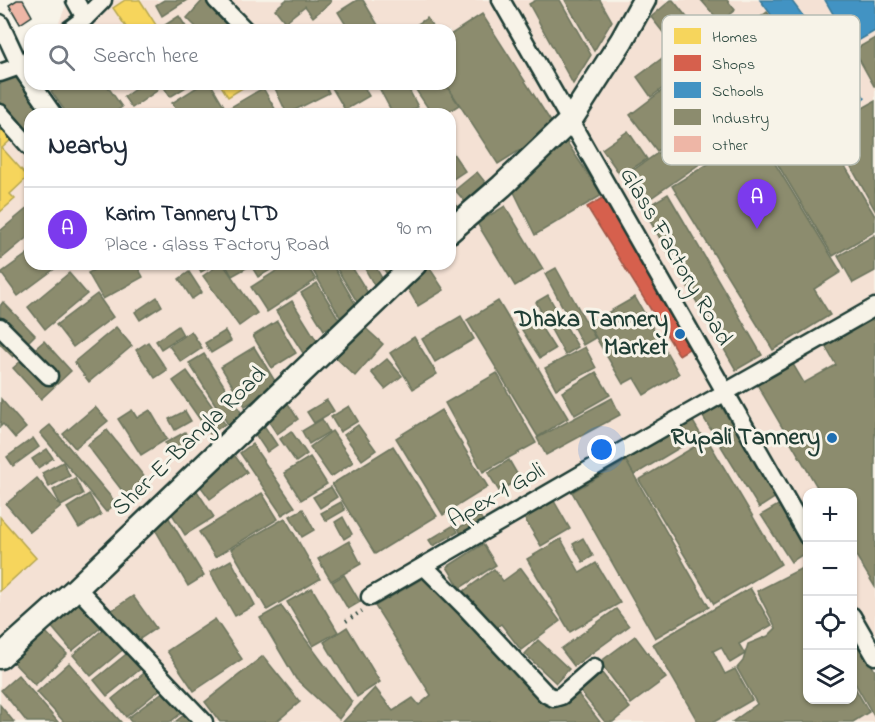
<!DOCTYPE html>
<meta charset="utf-8">
<style>
body{margin:0;font-family:"Indie Flower",sans-serif;background:#f2f2f3;color:#1f2937}
.controls{position:absolute;right:18px;bottom:18px;display:grid;overflow:hidden;border-radius:12px;box-shadow:0 2px 4px #0004}
.controls button{width:54px;height:54px;display:grid;place-items:center;padding:0;border:0;border-bottom:2px solid #e0e1e3;background:#fff;color:#1f2937;font:30px sans-serif}
.you{position:absolute;left:602px;top:450px;width:21px;height:21px;margin:-15px;border:4px solid #fff;border-radius:50%;background:#1a73e8;box-shadow:0 0 0 9px #1a73e833}
.badge{display:grid;place-items:center;width:39px;height:39px;border-radius:50%;background:#7c3aed;color:#fff;font-size:20px;font-weight:700}
.pin{position:absolute;translate:-50% -50px;filter:drop-shadow(0 2px 3px #0008)}
.pin::after{content:'';position:absolute;top:32px;width:21px;height:18px;background:inherit;clip-path:polygon(0 0,100% 0,50% 100%)}
.list{margin:0;padding:0;list-style:none}
h2{display:flex;justify-content:space-between;align-items:center;height:78px;margin:0;padding:0 24px;font-size:26px}
h2 small{font-size:20px;font-weight:400;color:#747a83}
.list li{display:grid;grid-template-columns:39px 1fr auto;gap:18px;align-items:center;box-sizing:border-box;height:84px;padding:0 24px;border-top:2px solid #e0e1e3}
.list b{display:block;font-size:22px;white-space:nowrap}
.list p{margin:0;font-size:20px;white-space:nowrap;color:#747a83}
.list em{font-size:20px;font-style:normal;color:#747a83}
.icon{flex:none;width:33px;height:33px;fill:none;stroke:currentColor;stroke-width:2;stroke-linecap:round;stroke-linejoin:round}
.map{position:relative;flex:none;width:875px;height:722px;overflow:hidden}
.search{position:absolute;background:#fff;box-shadow:0 2px 4px #0004;left:24px;top:24px;width:432px;height:66px;display:flex;align-items:center;gap:15px;box-sizing:border-box;padding:0 21px;border-radius:18px;color:#747a83;font-size:22px}
.panel{position:absolute;background:#fff;box-shadow:0 2px 4px #0004;left:24px;top:108px;width:432px;height:162px;border-radius:18px}
.map>svg:first-child{display:block}
</style>
<div class="map">
<svg width="875" height="722" viewBox="0 0 875 722">
<rect width="100%" height="100%" fill="#f7f3e8"/>
<filter id="ink" filterUnits="userSpaceOnUse"><feTurbulence type="fractalNoise" baseFrequency=".0167" numOctaves="2"/><feDisplacementMap in="SourceGraphic" scale="12" xChannelSelector="R" yChannelSelector="G"/><feConvolveMatrix kernelMatrix="1 2 1 2 8 2 1 2 1" color-interpolation-filters="sRGB"/></filter>
<g filter="url(#ink)">
<path fill="#f4e1d4" fill-rule="evenodd" d="M68,0h807v722h-875v-642l30,-13v17h420v-54h-394zM30,114h420v150h-420zM808,492h44v208h-44z"/>
<g fill="#f6d55c" stroke="#b6a750" stroke-width="1.5">
<path d="M125,0h15l16,25 -7,5h-21l-15,-22z"/>
<path d="M220,84h29l-21,13z"/>
<path d="M0,125l12,14 -10,9 26,29 -18,17 5,5 -15,13z"/>
<path d="M0,517l36,41 -36,33z"/>
</g>
<path fill="#d6604d" stroke="#9f5646" stroke-width="1.5" d="M614,191l91,148 -26,16 -92,-148z"/>
<g fill="#4393c3" stroke="#387998" stroke-width="1.5">
<path d="M760,0h31l74,98 -19,15z"/>
<path d="M825,0h50v31l-24,14z"/>
</g>
<g fill="#8c8c6e" stroke="#6b745d" stroke-width="1.5">
<path d="M164,0h23l-25,16 -6,-11z"/>
<path d="M203,0h3l30,27 -3,3h-34l-12,-12z"/>
<path d="M286,0h44l1,2 -18,15 -8,-11 -20,16 -10,-13z"/>
<path d="M357,0h6l18,30h-32l-11,-18z"/>
<path d="M536,0h24l31,55 -18,29 -44,-80z"/>
<path d="M565,0h35l12,21 -18,30z"/>
<path d="M671,0h2l29,36 -22,18 -29,-37z"/>
<path d="M701,0h26l8,10 -15,12z"/>
<path d="M767,12l75,99 -16,12 -74,-99z"/>
<path d="M482,14l73,114 -57,36 -52,-80h4v-49z"/>
<path d="M179,16l9,14h-20l-3,-5z"/>
<path d="M427,18l8,12h-27z"/>
<path d="M875,38v48h-1l-20,-36z"/>
<path d="M661,59l15,19 -25,19 -14,-20z"/>
<path d="M3,62l41,52h-14v26l-1,1 -29,-37v-40z"/>
<path d="M688,71l27,37 -58,43 -27,-36z"/>
<path d="M765,78l19,27 -143,100 -19,-27z"/>
<path d="M61,84h45l16,23 -10,7h-45l-16,-23z"/>
<path d="M142,84h11l5,6 -26,18 -8,-11z"/>
<path d="M162,84h29l-21,13z"/>
<path d="M202,84h9l13,22 -13,8h-32l-7,-11z"/>
<path d="M273,84h52l4,9 -42,21z"/>
<path d="M335,84h27l7,12 -24,14 -14,-24z"/>
<path d="M377,84h29l12,23 -14,7h-11z"/>
<path d="M412,84h33l14,21 -14,9h-13z"/>
<path d="M263,88l15,26h-59z"/>
<path d="M805,100l70,116v15l-42,25 -76,-126z"/>
<path d="M875,101v109l-46,-83z"/>
<path d="M628,131l19,28 -26,17 -19,-27z"/>
<path d="M757,134l84,138 -27,17 16,26 -57,35 -101,-164z"/>
<path d="M562,135l40,60 -67,40 -23,-47z"/>
<path d="M450,149l15,22 -15,10z"/>
<path d="M477,172l11,14 -21,18 -12,-14z"/>
<path d="M668,194l94,161 -26,15 -93,-161z"/>
<path d="M450,197l11,15 -11,8z"/>
<path d="M30,206v29l-30,25v-29z"/>
<path d="M505,206l38,63 -28,17 -38,-63z"/>
<path d="M875,235v36l-22,12 -15,-27z"/>
<path d="M30,252v12h31l-43,32 -17,-23z"/>
<path d="M105,264h31l7,13 -40,22 -15,-26z"/>
<path d="M197,264h19l-15,8z"/>
<path d="M220,264h3l34,49 -18,13 -36,-50z"/>
<path d="M225,264h24l1,2 -18,10z"/>
<path d="M250,264h31l-23,13z"/>
<path d="M287,264h19l10,16 -49,32 -16,-25z"/>
<path d="M309,264h23l25,43 -17,10z"/>
<path d="M334,264h16l21,34 -12,7z"/>
<path d="M368,264h6l10,18 -9,5 -11,-20z"/>
<path d="M380,264h21l-14,10z"/>
<path d="M426,264h1l17,26 -26,16 -16,-27z"/>
<path d="M556,268l39,70 -12,7 -38,-71z"/>
<path d="M189,272l13,20 -10,7 -13,-20z"/>
<path d="M69,273l18,21 -42,35 -17,-22z"/>
<path d="M317,283l23,38 -16,9 -23,-37z"/>
<path d="M97,294l16,23 -40,30 -17,-22z"/>
<path d="M548,295l30,52 -13,8 -29,-53z"/>
<path d="M157,297l5,9 -22,14 -5,-8z"/>
<path d="M635,297l44,77 -35,21 -10,-17 -11,6 -35,-60z"/>
<path d="M292,301l28,45 -15,10 -29,-45z"/>
<path d="M498,301l70,117 -30,19 -71,-117z"/>
<path d="M3,302l32,33 -22,22 -13,-13v-38z"/>
<path d="M875,308v279l-23,-38v-57h-32l-69,-118 36,-20 17,29 32,-18 -15,-26z"/>
<path d="M461,316l13,23 -39,23 -13,-23z"/>
<path d="M277,321l19,32 -24,15 -19,-32z"/>
<path d="M537,321l18,28 -15,9 -18,-28z"/>
<path d="M360,323l23,21 -28,32 -23,-22z"/>
<path d="M178,326l5,9 -22,14 -5,-8z"/>
<path d="M116,327l16,19 -43,36 -15,-20z"/>
<path d="M191,331l11,17 -21,14 -12,-16z"/>
<path d="M225,331l6,10 -20,12 -6,-10z"/>
<path d="M414,337l23,37 -24,15 -23,-36z"/>
<path d="M44,341l27,30 -30,28 -28,-31z"/>
<path d="M148,342l19,28 -12,8 -19,-28z"/>
<path d="M254,347l24,39 -33,20 -24,-39z"/>
<path d="M585,347l11,21 -40,21 -11,-21z"/>
<path d="M204,354l40,63 -15,9 -40,-63z"/>
<path d="M387,359l15,17 -17,13 -14,-17z"/>
<path d="M187,371l38,53 -15,10 -37,-53z"/>
<path d="M596,372l14,23 -35,20 -13,-23z"/>
<path d="M497,373l39,70 -53,29 -38,-69z"/>
<path d="M612,398l8,17 -74,40 -9,-17z"/>
<path d="M1,399l25,29 -11,10 -12,-14 -3,3z"/>
<path d="M327,400l7,11 -20,12 -7,-11z"/>
<path d="M718,401l58,96 -17,11 -59,-96z"/>
<path d="M287,402l11,17 -21,15 -12,-18z"/>
<path d="M349,406l9,15 -18,11 -9,-15z"/>
<path d="M95,407l13,14 -33,27 -12,-14z"/>
<path d="M685,408l16,27 -67,40 -16,-27z"/>
<path d="M132,410l5,8 13,-8 17,29 -26,16 -23,-36z"/>
<path d="M441,410l47,77 -45,28 -47,-77z"/>
<path d="M185,411l6,10 -16,9 -6,-11z"/>
<path d="M322,419l7,13 -20,12 -7,-13z"/>
<path d="M263,424l14,21 -10,7 -14,-21z"/>
<path d="M50,425l66,78 -10,9 -66,-79z"/>
<path d="M358,425l18,25 -14,10 -18,-25z"/>
<path d="M107,430l44,55 -21,16 -43,-56z"/>
<path d="M291,431l16,23 -11,8 -16,-23z"/>
<path d="M332,431l21,31 -22,15 -21,-30z"/>
<path d="M185,432l5,10 -19,12 -6,-11z"/>
<path d="M33,438l6,9 -26,19 -6,-9z"/>
<path d="M707,439l74,125 -67,40 -75,-124z"/>
<path d="M252,444l43,63 -13,8 -42,-62z"/>
<path d="M393,446l44,70 -62,38 -43,-70z"/>
<path d="M47,449l6,9 -15,10 -6,-9z"/>
<path d="M235,456l12,16 -37,27 -12,-16z"/>
<path d="M310,457l17,27 -26,16 -17,-27z"/>
<path d="M509,460l11,19 -21,12 -11,-18z"/>
<path d="M626,461l83,146 -54,31 -83,-146z"/>
<path d="M63,462l7,14 -21,11 -7,-14z"/>
<path d="M37,478l24,29 -31,25 -24,-28z"/>
<path d="M75,478l8,16 -22,12 -8,-16z"/>
<path d="M331,487l6,10 -17,11 -7,-11z"/>
<path d="M195,488l19,29 -29,18 -18,-29z"/>
<path d="M262,493l16,26 -63,38 -16,-25z"/>
<path d="M89,494l12,21 -22,13 -12,-20z"/>
<path d="M550,494l20,35 -29,17 -21,-35z"/>
<path d="M341,502l4,8 -19,11 -5,-8z"/>
<path d="M780,504l28,44v3l-17,11 -30,-47z"/>
<path d="M303,509l11,21 -12,7 -12,-21z"/>
<path d="M167,515l37,61 -16,10 -36,-62z"/>
<path d="M480,516l9,16 -22,13 -9,-17z"/>
<path d="M343,517l9,17 -8,5 -9,-17z"/>
<path d="M285,518l35,61 -53,31 -36,-61z"/>
<path d="M454,525l4,7 -25,14 -4,-6z"/>
<path d="M583,538l10,18 -10,6 -10,-18z"/>
<path d="M561,539l19,34 16,-10 24,40 -50,29 -43,-73z"/>
<path d="M349,541l12,23 -30,17 -13,-22z"/>
<path d="M483,544l13,21 -36,23 -13,-21z"/>
<path d="M231,560l24,45 -20,11 -25,-44z"/>
<path d="M808,565v135h44v-17l17,29 -16,10h-121l25,-18 -20,-36 6,-7 5,-17 20,-8 8,-8 -19,-37z"/>
<path d="M521,568l39,53 -39,29 -20,-26 -12,9 -29,-39 34,-25 9,12z"/>
<path d="M430,574l125,131 19,-16 26,33h-257l32,-34 18,23 20,-13 6,7 12,-10 -56,-89z"/>
<path d="M344,575l16,27 -12,7 -16,-27z"/>
<path d="M312,588l26,44 -25,14 -26,-44z"/>
<path d="M750,588l22,37 -33,19 6,10 -15,9 -9,-16 -8,4 12,23 10,-5 17,31 -38,22h-16l-45,-78z"/>
<path d="M78,592l26,33 -32,26 -27,-32z"/>
<path d="M133,596l23,32 -22,15 -23,-32z"/>
<path d="M281,606l71,96 -13,17 -43,-40 -36,-61z"/>
<path d="M616,609l13,17 -55,40 -13,-17z"/>
<path d="M215,619l27,40 -48,32 -27,-40z"/>
<path d="M40,626l27,28 -32,31 -27,-28z"/>
<path d="M107,626l18,22 -34,28 -18,-21z"/>
<path d="M347,627l33,55 -23,15 -33,-55z"/>
<path d="M852,631l23,40v47l-23,-40z"/>
<path d="M635,636l31,42 -35,26 -31,-42z"/>
<path d="M538,640l31,29 -13,14 -31,-29z"/>
<path d="M130,651l13,16 -36,29 -13,-16z"/>
<path d="M263,656l37,46 -24,20h-56l-15,-20z"/>
<path d="M69,663l52,59h-57l-27,-30z"/>
<path d="M148,670l14,18 -36,29 -14,-18z"/>
<path d="M601,672l29,36 -17,14h-8l-26,-32z"/>
<path d="M18,675l40,47h-31l-26,-32z"/>
<path d="M168,688l16,23 -14,11h-39l-3,-4z"/>
<path d="M0,705l14,17h-14z"/>
<path d="M190,710l10,12h-25z"/>
</g>
<path fill="#eeb6a6" stroke="#1f3d34" stroke-width="1.5" d="M17,0h6l9,16 -12,8 -11,-19z"/>
<g fill="none" stroke-linecap="round" stroke-linejoin="round">
<defs>
<g id="street">
<path d="M75,0l10,18"/>
<path d="M216,0l29,30"/>
<path d="M501,0l307,537"/>
<path d="M0,23l20,43 10,15"/>
<path d="M69,30l16,-12 18,-18"/>
<path d="M0,73l20,-7 10,-7"/>
<path d="M32,84l21,30"/>
<path d="M0,113l29,33"/>
<path d="M0,327l49,49"/>
<path d="M424,566l41,41 81,87 8,4 7,-2 33,-29"/>
<path d="M77,588l127,134"/>
<path d="M370,597l224,-130 281,-160"/>
<path d="M852,616l23,40"/>
</g>
<g id="secondary">
<path d="M450,231l52,-45 68,-65 52,-81 22,-40"/>
<path d="M0,657l77,-69 338,-324"/>
</g>
</defs>
<use href="#street" stroke="#1f3d34" stroke-width="21"/>
<use href="#secondary" stroke="#1f3d34" stroke-width="27"/>
<path stroke="#1f3d34" stroke-width="4" stroke-dasharray="1.5 4.5" stroke-linecap="butt" d="M346,621l16,-10"/>
<use href="#street" stroke="#f7f3e8" stroke-width="16"/>
<use href="#secondary" stroke="#f7f3e8" stroke-width="22"/>
</g>
</g>
<g fill="#1f6fb2" stroke="#f7f3e8" stroke-width="2">
<circle cx="680" cy="334" r="6"/>
<circle cx="832" cy="438" r="6"/>
</g>
<g text-anchor="middle" dominant-baseline="central" stroke-width="6" stroke-linejoin="round" paint-order="stroke">
<g font-size="24" fill="#1f3d34" stroke="#f7f3e8">
<text transform="translate(675 257) rotate(60)">Glass Factory Road</text>
<text transform="translate(190 442) rotate(-44)">Sher-E-Bangla Road</text>
<text transform="translate(497 496) rotate(-30)">Apex-1 Goli</text>
</g>
<g font-size="24" font-weight="bold" fill="#1f3d34" stroke="#f7f3e8" text-anchor="end">
<text x="668" y="320">Dhaka Tannery<tspan x="668" dy="28">Market</tspan></text>
<text x="820" y="438">Rupali Tannery</text>
</g>
</g>
<rect x="662" y="15" width="198" height="150" rx="9" fill="#f7f3e8" stroke="#b6bcb2" stroke-width="1.5"/>
<rect x="674" y="28" width="27" height="16" fill="#f6d55c"/>
<rect x="674" y="55" width="27" height="16" fill="#d6604d"/>
<rect x="674" y="82" width="27" height="16" fill="#4393c3"/>
<rect x="674" y="109" width="27" height="16" fill="#8c8c6e"/>
<rect x="674" y="136" width="27" height="16" fill="#eeb6a6"/>
<g font-size="16" fill="#1f3d34">
<text x="712" y="42">Homes</text>
<text x="712" y="69">Shops</text>
<text x="712" y="96">Schools</text>
<text x="712" y="123">Industry</text>
<text x="712" y="150">Other</text>
</g>
</svg>
<div class="controls">
<button>+</button>
<button>−</button>
<button><svg class="icon" aria-label="locate" viewBox="0 0 24 24"><circle cx="12" cy="12" r="6"/><path d="M12 2v4M12 18v4M2 12h4M18 12h4"/></svg></button>
<button><svg class="icon" aria-label="layers" viewBox="0 0 24 24"><path d="M12 4l9 5-9 5-9-5zM3 14l9 5 9-5"/></svg></button>
</div>
<div class="you"></div>
<div class="pin badge" style="left:757px;top:229px">A</div>
<div class="search"><svg class="icon" aria-label="search" viewBox="0 0 24 24"><circle cx="10" cy="10" r="6"/><path d="M15 15l6 6"/></svg>Search here</div>
<section class="panel">
<h2>Nearby<small></small></h2>
<ul class="list">
<li><span class="badge">A</span><div><b>Karim Tannery LTD</b><p>Place · Glass Factory Road</p></div><em>90 m</em></li>
</ul>
</section>
</div>
